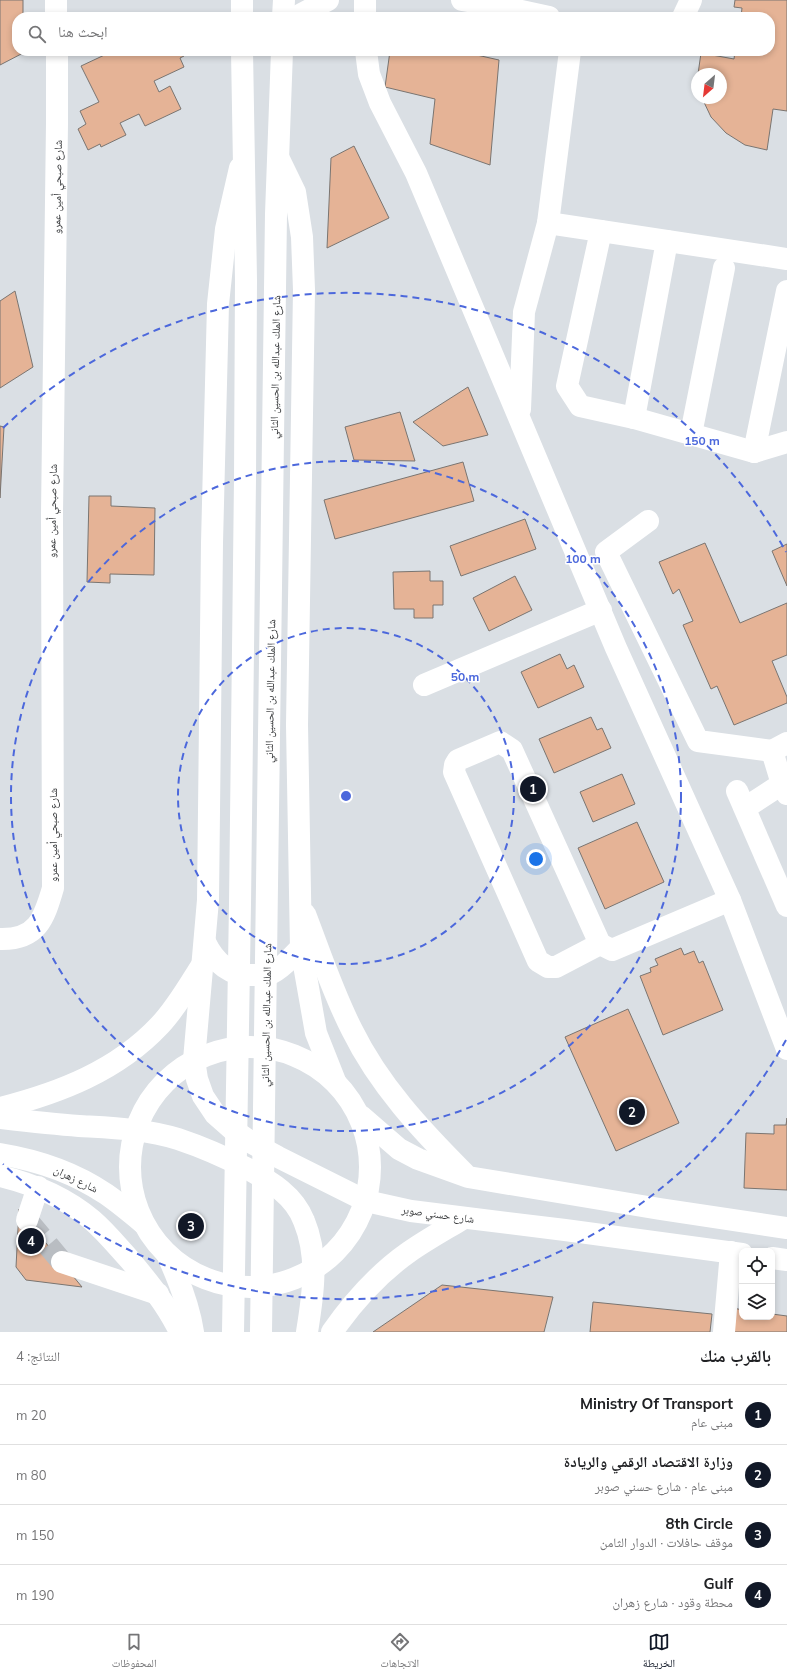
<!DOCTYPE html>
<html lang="ar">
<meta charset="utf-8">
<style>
body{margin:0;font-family:Mulish,"Noto Naskh Arabic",sans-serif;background:#f6f6f6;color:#202124;direction:rtl}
.controls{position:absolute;right:12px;bottom:12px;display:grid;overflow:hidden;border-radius:8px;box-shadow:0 2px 6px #0003}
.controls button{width:36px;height:36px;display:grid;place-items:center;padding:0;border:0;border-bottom:1px solid #e0e0e0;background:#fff;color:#202124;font:20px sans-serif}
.compass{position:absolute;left:691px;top:68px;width:36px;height:36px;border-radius:50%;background:#fff;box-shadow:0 2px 6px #0003;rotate:208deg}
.you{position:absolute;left:536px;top:859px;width:14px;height:14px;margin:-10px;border:3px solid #fff;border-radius:50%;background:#1a73e8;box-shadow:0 0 0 6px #1a73e833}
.badge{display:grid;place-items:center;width:26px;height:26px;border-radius:50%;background:#111827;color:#fff;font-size:13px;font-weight:700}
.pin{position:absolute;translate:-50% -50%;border:2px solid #fff;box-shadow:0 1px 4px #0006}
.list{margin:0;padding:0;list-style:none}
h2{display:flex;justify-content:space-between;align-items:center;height:52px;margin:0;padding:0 16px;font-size:17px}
h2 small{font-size:13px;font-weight:400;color:#757577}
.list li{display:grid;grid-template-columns:26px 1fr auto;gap:12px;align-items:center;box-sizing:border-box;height:60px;padding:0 16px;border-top:1px solid #e0e0e0}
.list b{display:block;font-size:15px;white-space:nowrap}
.list p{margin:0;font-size:13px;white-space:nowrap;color:#757577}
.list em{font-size:13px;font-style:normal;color:#757577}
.icon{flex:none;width:22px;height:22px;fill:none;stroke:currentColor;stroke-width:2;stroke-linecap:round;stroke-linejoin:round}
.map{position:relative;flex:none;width:787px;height:1332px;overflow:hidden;direction:ltr}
.search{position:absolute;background:#fff;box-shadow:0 2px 6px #0003;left:12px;right:12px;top:12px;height:44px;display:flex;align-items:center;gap:10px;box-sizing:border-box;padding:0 14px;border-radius:16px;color:#757577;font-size:15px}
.sheet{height:292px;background:#fff}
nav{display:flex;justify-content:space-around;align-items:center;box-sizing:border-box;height:56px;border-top:1px solid #e0e0e0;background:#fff;font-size:11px;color:#757577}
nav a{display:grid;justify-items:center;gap:2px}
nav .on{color:#111827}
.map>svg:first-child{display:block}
</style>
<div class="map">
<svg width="787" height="1332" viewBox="0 0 787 1332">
<rect width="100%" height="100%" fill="#dadfe4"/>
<g fill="#e5b396" stroke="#7a7571">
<path d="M0,0h23v17h-6v34h8v1l-25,13z"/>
<path d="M735,0h52v111l-14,-2 -6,41 -22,-5 -19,-12 -15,-16 -9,-19h19v-24h-23l3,-21 33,6 1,-8h35v-34h-29l1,-9 -8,-1z"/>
<path d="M113,51h69l2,5 -4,2 4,9 -30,14 5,11 11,-6 11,23 -36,17 -6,-12 -19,9 6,12 -25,12 -1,-3 -12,6 -10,-21 8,-5 -6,-13 19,-9 -18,-36z"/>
<path d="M390,51h69l40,9 -9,105 -60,-21 5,-45 -50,-12z"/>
<path d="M354,146l35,72 -62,30 4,-90z"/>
<path d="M15,291l18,76 -33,21v-87z"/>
<path d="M468,387l20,48 -45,11 -30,-24z"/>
<path d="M400,412l15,49 -61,-1 -9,-33z"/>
<path d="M0,426l4,1 -4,71z"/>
<path d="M463,462l11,39 -139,38 -11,-39z"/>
<path d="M89,496h22v10l44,2 -1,67 -44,-1v9l-23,-1z"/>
<path d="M525,519l11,30 -75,27 -11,-30z"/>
<path d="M705,543l35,80 47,-20v52l-15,6 15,36v6l-53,22 -17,-39 -6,3 -28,-64 10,-4 -14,-32 -6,5 -14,-32z"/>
<path d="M787,544v42l-15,-35z"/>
<path d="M430,571v10h13v24h-10v13h-19v-9h-20l-1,-37z"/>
<path d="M515,576l17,34 -43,21 -16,-33z"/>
<path d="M560,654l7,15 7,-4 10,22 -46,21 -17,-36z"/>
<path d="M591,717l6,13 5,-2 9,20 -57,25 -15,-34z"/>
<path d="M622,774l13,30 -42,18 -13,-30z"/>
<path d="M637,822l27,60 -59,27 -27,-61z"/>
<path d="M681,948l3,7 10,-4 5,12 4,-2 20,49 -60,25 -23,-59 11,-4 -1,-4 8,-3 -3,-6z"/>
<path d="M628,1009l51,114 -63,28 -51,-114z"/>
<path d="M787,1118v72l-43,-2 2,-55 28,1v-9h12z"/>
<path d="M19,1209l8,11 55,67 -56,-7 -10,-13z"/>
<path d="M442,1285l111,12 -9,35h-171z"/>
<path d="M593,1302l119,12 -2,18h-120z"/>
<path d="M734,1308l8,2v7h30v-3l15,2v16h-54z"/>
</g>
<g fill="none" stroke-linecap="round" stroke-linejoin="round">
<path stroke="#b9bdc2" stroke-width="22" stroke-dasharray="22 11" stroke-linecap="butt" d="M27,1220l35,42"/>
<g stroke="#fff" stroke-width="22">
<path d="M56,0v17"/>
<path d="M365,0v17"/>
<path d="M462,0l41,7 46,10"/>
<path d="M296,17l32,-17"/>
<path d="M683,17l8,-17"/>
<path d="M366,51l3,23 11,29 36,70 200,475 114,252 57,149"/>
<path d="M548,223l239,36"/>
<path d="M601,231l-34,155 13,20 54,12 120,34 33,-10"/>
<path d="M520,409l4,-97 24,-89 22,-172"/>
<path d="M634,418l33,-177"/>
<path d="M691,434l33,-166"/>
<path d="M754,452l33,-161"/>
<path d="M648,521l-42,31 92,189 74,10"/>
<path d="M424,685l177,-75"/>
<path d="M500,742l12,8 88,194 -44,23h-8l-10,-6 -84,-189 1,-7 3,-5z"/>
<path d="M787,743l-15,8 10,33 5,10"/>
<path d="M737,791l50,115"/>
<path d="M745,808l37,-24"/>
<path d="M0,939c37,1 44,-20 53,-51l-1,-374 5,-391v-72"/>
<path d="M600,944l12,6 118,-50"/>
<path d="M27,1220l11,-33"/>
<path d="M62,1262l96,32"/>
<path d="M724,1332l7,-80"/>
</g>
<g stroke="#fff" stroke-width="22">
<path d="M279,159l16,33 7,45 2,53 -7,435 4,223 15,85 19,48"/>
<path d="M240,168l-14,61 -8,75 -6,239 -4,357 -14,160 3,19 6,17 12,18 17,15 20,14 26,14 88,44 45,10 154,19 177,24"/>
<path d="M305,914c15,39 28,79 47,116 27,55 69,100 112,143"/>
<path d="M205,942c10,21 25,34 48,33 6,0 13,0 19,-2 11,-5 20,-17 29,-25"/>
<circle cx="250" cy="1167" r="120"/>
<path d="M0,1108c59,-15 117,-37 160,-83 16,-17 28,-38 40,-57"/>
<path d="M361,1116l38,33 19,10 50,18 192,32 127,19"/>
<path d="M0,1118c26,3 52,6 79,8 33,2 67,3 99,13 24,8 47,18 70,30 23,13 46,26 56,52 15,36 9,74 3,111"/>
<path d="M0,1154c37,6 75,19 106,40 13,9 25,19 37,29"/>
<path d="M0,1176c33,8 66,22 92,44 14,12 26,27 38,40 19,23 37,45 50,72"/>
<path d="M167,1254c11,24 22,51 26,78"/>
<path d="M772,1258l15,2"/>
<path d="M332,1332c21,-30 47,-59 77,-80 17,-12 37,-23 55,-34"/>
</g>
<g stroke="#fff" stroke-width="22">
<path d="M242,0v17"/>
<path d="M283,17l1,-17"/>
<path d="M233,1332l7,-428 5,-425 1,-199 -4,-229"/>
<path d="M261,1332l15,-1118 6,-163"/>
</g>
</g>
<g fill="none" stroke="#4c68dc" stroke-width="2" stroke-dasharray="7 5">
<circle cx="346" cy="796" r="168"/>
<circle cx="346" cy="796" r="335"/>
<path d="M786 1040A503 503 0 0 1 3 1164M3 428A503 503 0 0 1 786 552"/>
</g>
<g text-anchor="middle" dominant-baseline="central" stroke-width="3" stroke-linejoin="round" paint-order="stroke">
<g font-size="11" fill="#343638" stroke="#fff">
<text transform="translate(57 187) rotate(-89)">شارع صبحي أمين عمرو</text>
<text transform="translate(275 367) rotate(-89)">شارع الملك عبدالله بن الحسين الثاني</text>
<text transform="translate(52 511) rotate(-89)">شارع صبحي أمين عمرو</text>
<text transform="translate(270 691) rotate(-89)">شارع الملك عبدالله بن الحسين الثاني</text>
<text transform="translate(53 835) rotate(-90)">شارع صبحي أمين عمرو</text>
<text transform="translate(266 1015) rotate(-89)">شارع الملك عبدالله بن الحسين الثاني</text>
<text transform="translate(76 1179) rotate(26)">شارع زهران</text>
<text transform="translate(438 1214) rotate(8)">شارع حسني صوبر</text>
</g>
</g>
<circle cx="346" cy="796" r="6" fill="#4c68dc" stroke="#fff" stroke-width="2"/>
<g font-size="12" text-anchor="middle" font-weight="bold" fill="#4c68dc" stroke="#fff" stroke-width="3" stroke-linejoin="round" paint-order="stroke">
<text x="702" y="445">150 m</text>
<text x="583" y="563">100 m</text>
<text x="465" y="681">50 m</text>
</g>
</svg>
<div class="controls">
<button><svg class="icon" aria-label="locate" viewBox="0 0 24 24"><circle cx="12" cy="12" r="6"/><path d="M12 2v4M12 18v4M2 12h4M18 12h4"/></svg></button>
<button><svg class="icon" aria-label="layers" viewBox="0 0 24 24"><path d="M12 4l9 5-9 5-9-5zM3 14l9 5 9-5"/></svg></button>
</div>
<svg class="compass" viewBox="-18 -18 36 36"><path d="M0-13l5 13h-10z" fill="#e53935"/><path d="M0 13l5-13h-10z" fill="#757577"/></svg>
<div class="you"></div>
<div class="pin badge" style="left:533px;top:789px">1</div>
<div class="pin badge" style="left:632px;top:1112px">2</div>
<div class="pin badge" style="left:191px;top:1226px">3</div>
<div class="pin badge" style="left:31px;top:1241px">4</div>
<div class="search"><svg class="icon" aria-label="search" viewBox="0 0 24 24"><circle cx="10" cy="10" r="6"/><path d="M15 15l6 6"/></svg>ابحث هنا</div>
</div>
<section class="sheet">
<h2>بالقرب منك<small>النتائج: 4</small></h2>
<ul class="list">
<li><span class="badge">1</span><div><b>Ministry Of Transport</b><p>مبنى عام</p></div><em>20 m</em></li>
<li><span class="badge">2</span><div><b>وزارة الاقتصاد الرقمي والريادة</b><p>مبنى عام · شارع حسني صوبر</p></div><em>80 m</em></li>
<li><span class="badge">3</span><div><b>8th Circle</b><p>موقف حافلات · الدوار الثامن</p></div><em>150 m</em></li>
<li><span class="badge">4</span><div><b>Gulf</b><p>محطة وقود · شارع زهران</p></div><em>190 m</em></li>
</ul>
</section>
<nav>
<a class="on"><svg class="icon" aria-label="map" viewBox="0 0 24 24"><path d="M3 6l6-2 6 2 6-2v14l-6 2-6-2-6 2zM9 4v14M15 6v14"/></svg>الخريطة</a>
<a><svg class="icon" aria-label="directions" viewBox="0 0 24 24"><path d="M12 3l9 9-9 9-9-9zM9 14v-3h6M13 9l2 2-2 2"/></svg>الاتجاهات</a>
<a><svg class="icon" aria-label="saved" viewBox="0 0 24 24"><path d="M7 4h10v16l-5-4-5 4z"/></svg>المحفوظات</a>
</nav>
